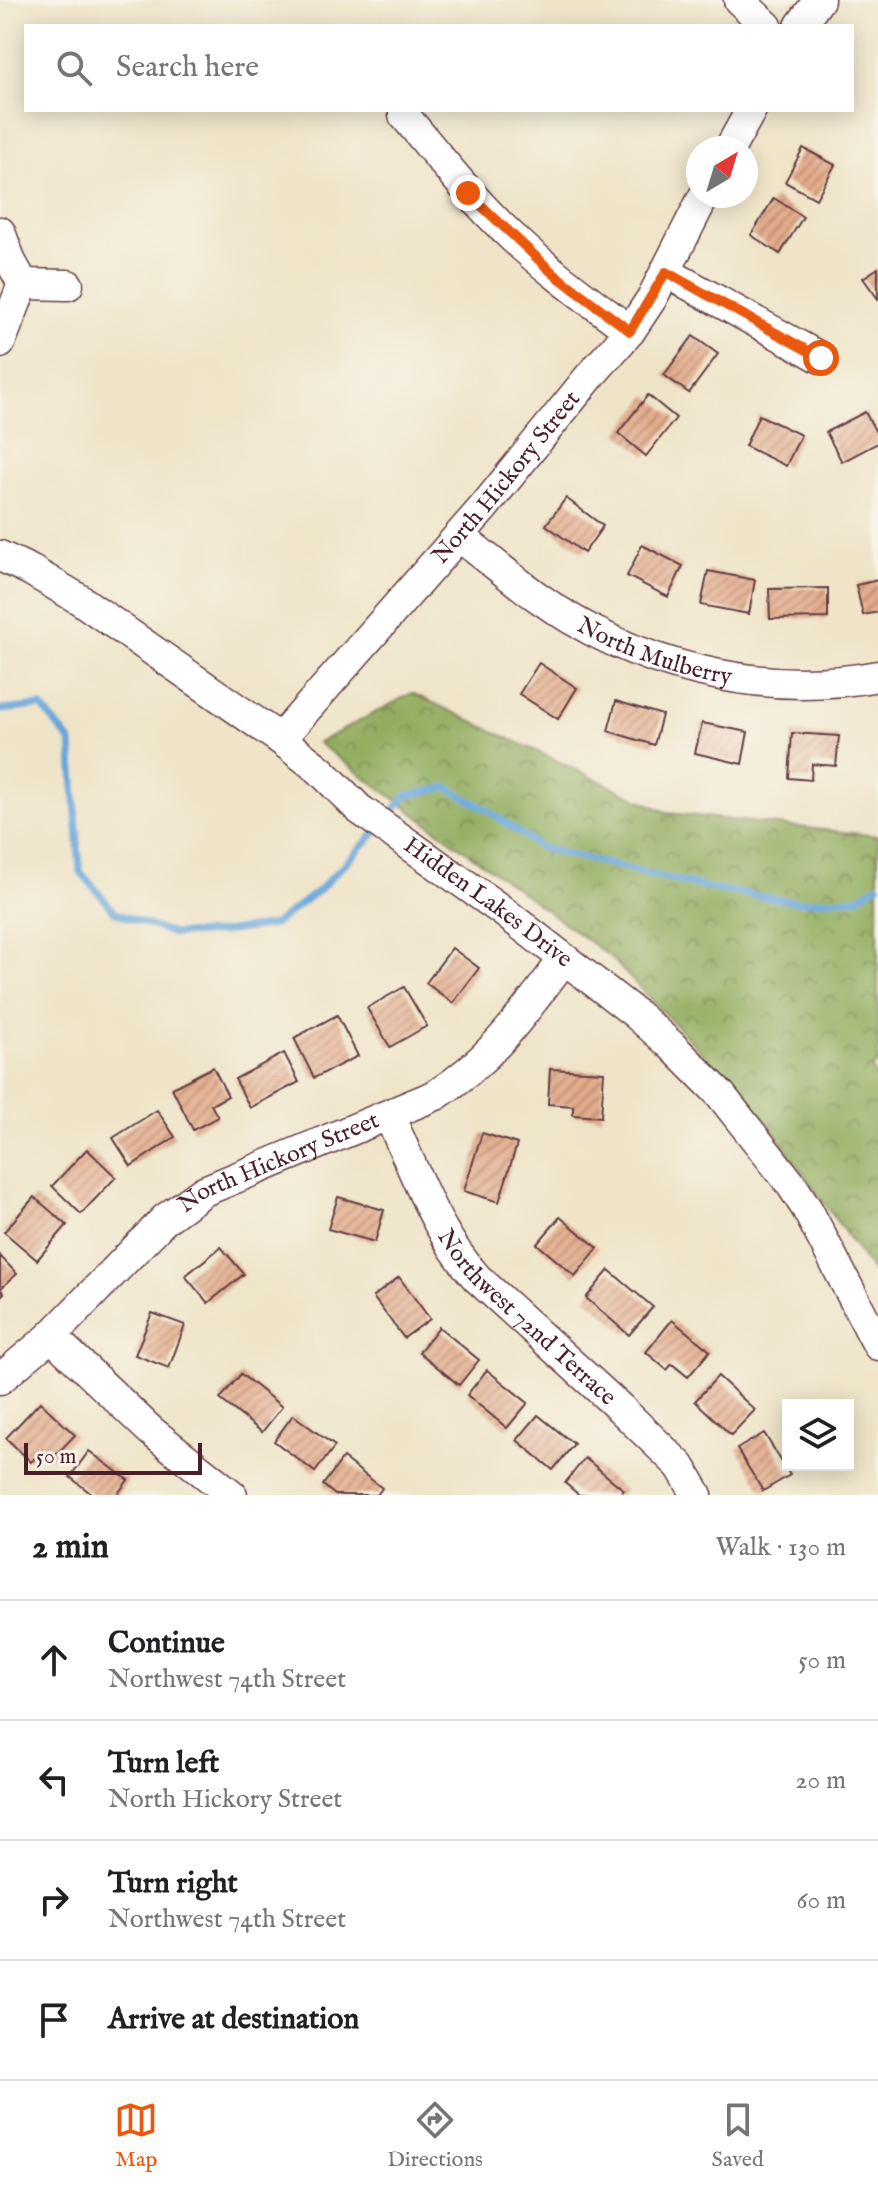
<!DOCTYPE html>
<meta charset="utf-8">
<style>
body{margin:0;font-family:"IM FELL English",serif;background:#f6f6f6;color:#202124}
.controls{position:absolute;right:24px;bottom:24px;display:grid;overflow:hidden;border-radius:0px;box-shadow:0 4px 20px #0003}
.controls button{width:72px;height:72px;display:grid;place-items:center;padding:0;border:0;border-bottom:2px solid #e0e0e0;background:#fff;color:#202124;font:40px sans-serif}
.compass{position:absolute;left:686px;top:136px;width:72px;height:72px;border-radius:50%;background:#fff;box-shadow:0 4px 20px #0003;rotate:38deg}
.scale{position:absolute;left:24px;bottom:20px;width:178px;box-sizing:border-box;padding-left:8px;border:4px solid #4a1f2b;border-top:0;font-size:22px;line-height:28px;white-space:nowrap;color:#4a1f2b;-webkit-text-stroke:6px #f7f3e8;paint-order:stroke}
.stop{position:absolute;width:24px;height:24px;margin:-18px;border:6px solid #ea580c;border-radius:50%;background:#fff}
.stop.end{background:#ea580c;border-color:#fff;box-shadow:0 2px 8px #0008}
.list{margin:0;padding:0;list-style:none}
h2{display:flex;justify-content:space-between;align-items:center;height:104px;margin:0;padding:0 32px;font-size:34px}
h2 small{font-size:26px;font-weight:400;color:#757577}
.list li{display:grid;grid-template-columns:52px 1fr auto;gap:24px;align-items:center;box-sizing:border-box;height:120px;padding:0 32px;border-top:2px solid #e0e0e0}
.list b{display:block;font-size:30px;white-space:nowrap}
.list p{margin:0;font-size:26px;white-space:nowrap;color:#757577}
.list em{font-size:26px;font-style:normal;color:#757577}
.icon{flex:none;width:44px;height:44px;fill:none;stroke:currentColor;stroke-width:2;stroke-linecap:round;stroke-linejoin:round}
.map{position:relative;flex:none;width:878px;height:1495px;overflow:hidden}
.search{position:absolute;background:#fff;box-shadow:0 4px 20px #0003;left:24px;right:24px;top:24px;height:88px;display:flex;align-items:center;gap:20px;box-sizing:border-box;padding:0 28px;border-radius:0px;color:#757577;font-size:30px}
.sheet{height:584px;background:#fff}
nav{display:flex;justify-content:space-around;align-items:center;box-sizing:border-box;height:112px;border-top:2px solid #e0e0e0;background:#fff;font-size:22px;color:#757577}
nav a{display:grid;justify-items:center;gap:4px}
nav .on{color:#ea580c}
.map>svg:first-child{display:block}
</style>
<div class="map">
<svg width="878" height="1495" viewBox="0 0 878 1495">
<defs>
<pattern id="forest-crowns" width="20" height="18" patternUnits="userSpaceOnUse" patternTransform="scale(2)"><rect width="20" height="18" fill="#93ad60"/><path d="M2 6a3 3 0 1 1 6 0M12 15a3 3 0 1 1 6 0" fill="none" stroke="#7a8c4f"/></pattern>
<pattern id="building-hatch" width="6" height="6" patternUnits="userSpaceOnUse" patternTransform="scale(2)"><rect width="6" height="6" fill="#e3ac8b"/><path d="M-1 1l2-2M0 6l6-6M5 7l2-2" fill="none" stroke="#ba8b72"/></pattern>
</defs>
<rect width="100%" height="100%" fill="#f7f3e8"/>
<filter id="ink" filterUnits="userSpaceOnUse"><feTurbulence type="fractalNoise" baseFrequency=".0125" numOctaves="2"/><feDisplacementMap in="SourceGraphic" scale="16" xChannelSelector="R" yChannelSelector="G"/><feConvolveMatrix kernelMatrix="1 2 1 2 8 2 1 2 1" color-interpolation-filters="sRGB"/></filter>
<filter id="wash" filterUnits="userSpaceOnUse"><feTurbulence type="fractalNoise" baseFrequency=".006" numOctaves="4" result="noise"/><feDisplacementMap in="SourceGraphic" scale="32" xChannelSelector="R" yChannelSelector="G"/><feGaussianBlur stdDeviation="1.8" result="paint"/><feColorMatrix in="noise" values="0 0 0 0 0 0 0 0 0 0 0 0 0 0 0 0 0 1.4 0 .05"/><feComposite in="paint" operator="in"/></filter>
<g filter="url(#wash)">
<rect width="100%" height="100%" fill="#efe4c8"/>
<path fill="url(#forest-crowns)" stroke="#6e6646" stroke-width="2" d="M412,693l256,120 210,23v227l-6,5 6,16v195l-117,-165 -152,-158 -291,-213z"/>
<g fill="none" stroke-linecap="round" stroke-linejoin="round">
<g stroke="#68a6da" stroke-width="7">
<path d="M0,710l41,-4 30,36 9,129 36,42 57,21 42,-1 58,-8 46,-35 58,-59"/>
<path d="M387,818l19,-22 41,-9 42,24 52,37 171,41 86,13 59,-4 21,-13"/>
</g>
</g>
<g id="blocks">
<g fill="url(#building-hatch)">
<path d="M803,148l32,17 -19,34 -31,-17z"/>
<path d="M774,198l29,19 -23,37 -29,-19z"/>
<path d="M878,268v31l-15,-21z"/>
<path d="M693,336l25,18 -29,39 -25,-18z"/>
<path d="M648,395l28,23 -30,38 -28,-23z"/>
<path d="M865,412l13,24v7l-36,19 -16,-30z"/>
<path d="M759,415l42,20 -15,31 -41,-20z"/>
<path d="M566,498l37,28 -19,27 -38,-28z"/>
<path d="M642,545l41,21 -15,31 -41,-21z"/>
<path d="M708,571l47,9 -6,34 -48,-9z"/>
<path d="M878,580v32l-15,3 -7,-30z"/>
<path d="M828,588v30l-58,1 -1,-30z"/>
<path d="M539,663l38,25 -19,31 -39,-25z"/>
<path d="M616,701l46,14 -8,30 -46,-14z"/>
<path d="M702,723l46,9 -6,32 -47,-11z"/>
<path d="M792,733l47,3 -3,30 -24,-2 -1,16 -22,-2z"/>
<path d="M452,948l27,20 -26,35 -27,-20z"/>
<path d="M404,987l23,39 -37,21 -23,-39z"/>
<path d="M337,1015l21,41 -44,22 -20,-40z"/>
<path d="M284,1053l15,29 -49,26 -15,-29z"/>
<path d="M213,1067l15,29 -17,9 7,12 -25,13 -21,-42z"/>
<path d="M550,1069l54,3 -3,45 -28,-2v-9l-25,-2z"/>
<path d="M157,1110l18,27 -44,29 -18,-28z"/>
<path d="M482,1133l35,11 -18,58 -35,-11z"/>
<path d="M87,1149l29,28 -35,37 -29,-28z"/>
<path d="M34,1197l33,28 -30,35 -33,-28z"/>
<path d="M338,1197l46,13 -9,32 -47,-13z"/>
<path d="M560,1217l38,31 -23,28 -38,-32z"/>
<path d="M221,1247l23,27 -36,29 -23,-27z"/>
<path d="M0,1256l17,18 -17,15 4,4 -4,4z"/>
<path d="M609,1270l44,37 -24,28 -43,-37z"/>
<path d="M399,1277l31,42 -26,19 -31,-41z"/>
<path d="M152,1313l33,12 -16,43 -34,-13z"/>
<path d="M672,1320l38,31 -22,26 -16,-13 -5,6 -21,-18z"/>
<path d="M439,1327l40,33 -20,25 -40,-33z"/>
<path d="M487,1370l41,33 -21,25 -40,-33z"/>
<path d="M241,1374l41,33 -20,25 -42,-33z"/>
<path d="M718,1376l37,34 -24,25 -36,-34z"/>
<path d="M40,1402l35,33 -23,24 -9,-9 -12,12 -25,-24z"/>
<path d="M293,1415l42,31 -20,26 -41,-31z"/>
<path d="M538,1415l36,29 -21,26 -36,-30z"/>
<path d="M764,1433l26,42 -27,16 -26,-42z"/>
<path d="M89,1451l39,29 -11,15h-24l-23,-18z"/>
<path d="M343,1458l39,30 -5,7h-42l-12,-10z"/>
<path d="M585,1458l39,32 -4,5h-41l-14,-12z"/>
</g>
</g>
</g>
<g filter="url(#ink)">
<use href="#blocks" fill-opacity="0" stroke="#633d43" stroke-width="2"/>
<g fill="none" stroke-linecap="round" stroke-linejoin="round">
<defs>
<g id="minor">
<path d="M739,0l28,26"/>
<path d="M800,26l19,-26"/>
<path d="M404,115c34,41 67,83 106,120 37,35 79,65 120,96"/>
<path d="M730,148l21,-38"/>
<path d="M0,232l11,30 12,22 -23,59"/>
<path d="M666,272l155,86"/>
<path d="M23,284l45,1"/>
<path id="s1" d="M459,536c26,20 51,41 77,60 97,70 224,102 342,80"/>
<path id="s2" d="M0,556l30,14 49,29 201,140 40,31 39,39 141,100 136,105 35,31 49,49 71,90 16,25 71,136"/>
<path id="s3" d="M280,739l204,-232 106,-131 40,-45 22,-33 52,-102"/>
<path id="s4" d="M389,1116c27,56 45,115 88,162l144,131 59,57 17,29"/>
<path d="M51,1336l100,95 81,64"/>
<path id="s5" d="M0,1379l51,-43 114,-117 39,-28 232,-96c58,-37 88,-83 128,-136"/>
</g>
</defs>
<use href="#minor" stroke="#633d43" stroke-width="33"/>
<use href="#minor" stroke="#fff" stroke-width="30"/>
</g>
</g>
<g fill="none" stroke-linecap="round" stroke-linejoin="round" filter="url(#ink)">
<path stroke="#ea580c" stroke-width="10" d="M468,193l86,81 76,57 36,-59 155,86"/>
</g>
<g text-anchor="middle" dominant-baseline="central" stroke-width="6" stroke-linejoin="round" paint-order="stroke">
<g font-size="24" fill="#4a1f2b" stroke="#f7f3e8">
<text stroke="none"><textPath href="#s3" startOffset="346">North Hickory Street</textPath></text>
<text stroke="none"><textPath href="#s1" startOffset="230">North Mulberry</textPath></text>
<text stroke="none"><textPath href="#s2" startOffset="600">Hidden Lakes Drive</textPath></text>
<text stroke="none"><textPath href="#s5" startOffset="358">North Hickory Street</textPath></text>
<text stroke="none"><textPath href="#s4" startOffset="248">Northwest 72nd Terrace</textPath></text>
</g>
</g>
</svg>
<div class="controls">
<button><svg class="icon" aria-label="layers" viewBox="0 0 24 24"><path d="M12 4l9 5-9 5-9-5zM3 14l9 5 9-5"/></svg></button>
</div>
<svg class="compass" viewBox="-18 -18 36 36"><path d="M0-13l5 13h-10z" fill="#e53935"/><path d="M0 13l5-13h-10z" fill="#757577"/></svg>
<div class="scale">50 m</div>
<div class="stop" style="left:821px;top:358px"></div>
<div class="stop end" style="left:468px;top:193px"></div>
<div class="search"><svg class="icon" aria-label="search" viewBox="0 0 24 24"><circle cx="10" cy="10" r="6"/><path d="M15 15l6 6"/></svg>Search here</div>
</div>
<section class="sheet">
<h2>2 min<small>Walk · 130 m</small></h2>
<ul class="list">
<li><svg class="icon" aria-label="ahead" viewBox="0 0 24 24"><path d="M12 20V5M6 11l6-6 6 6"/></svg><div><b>Continue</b><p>Northwest 74th Street</p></div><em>50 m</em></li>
<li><svg class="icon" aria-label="left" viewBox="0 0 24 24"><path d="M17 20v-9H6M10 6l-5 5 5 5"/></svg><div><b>Turn left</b><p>North Hickory Street</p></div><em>20 m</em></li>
<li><svg class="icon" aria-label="right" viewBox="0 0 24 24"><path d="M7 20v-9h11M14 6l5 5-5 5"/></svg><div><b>Turn right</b><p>Northwest 74th Street</p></div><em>60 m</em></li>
<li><svg class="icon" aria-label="arrive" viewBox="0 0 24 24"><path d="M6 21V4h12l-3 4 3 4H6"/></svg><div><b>Arrive at destination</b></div></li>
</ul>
</section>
<nav>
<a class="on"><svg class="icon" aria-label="map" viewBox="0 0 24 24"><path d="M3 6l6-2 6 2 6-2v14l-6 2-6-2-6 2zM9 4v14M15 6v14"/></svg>Map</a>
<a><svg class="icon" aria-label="directions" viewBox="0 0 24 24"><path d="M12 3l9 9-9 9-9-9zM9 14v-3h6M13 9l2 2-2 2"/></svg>Directions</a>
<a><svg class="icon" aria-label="saved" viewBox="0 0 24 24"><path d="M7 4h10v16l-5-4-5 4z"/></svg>Saved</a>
</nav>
